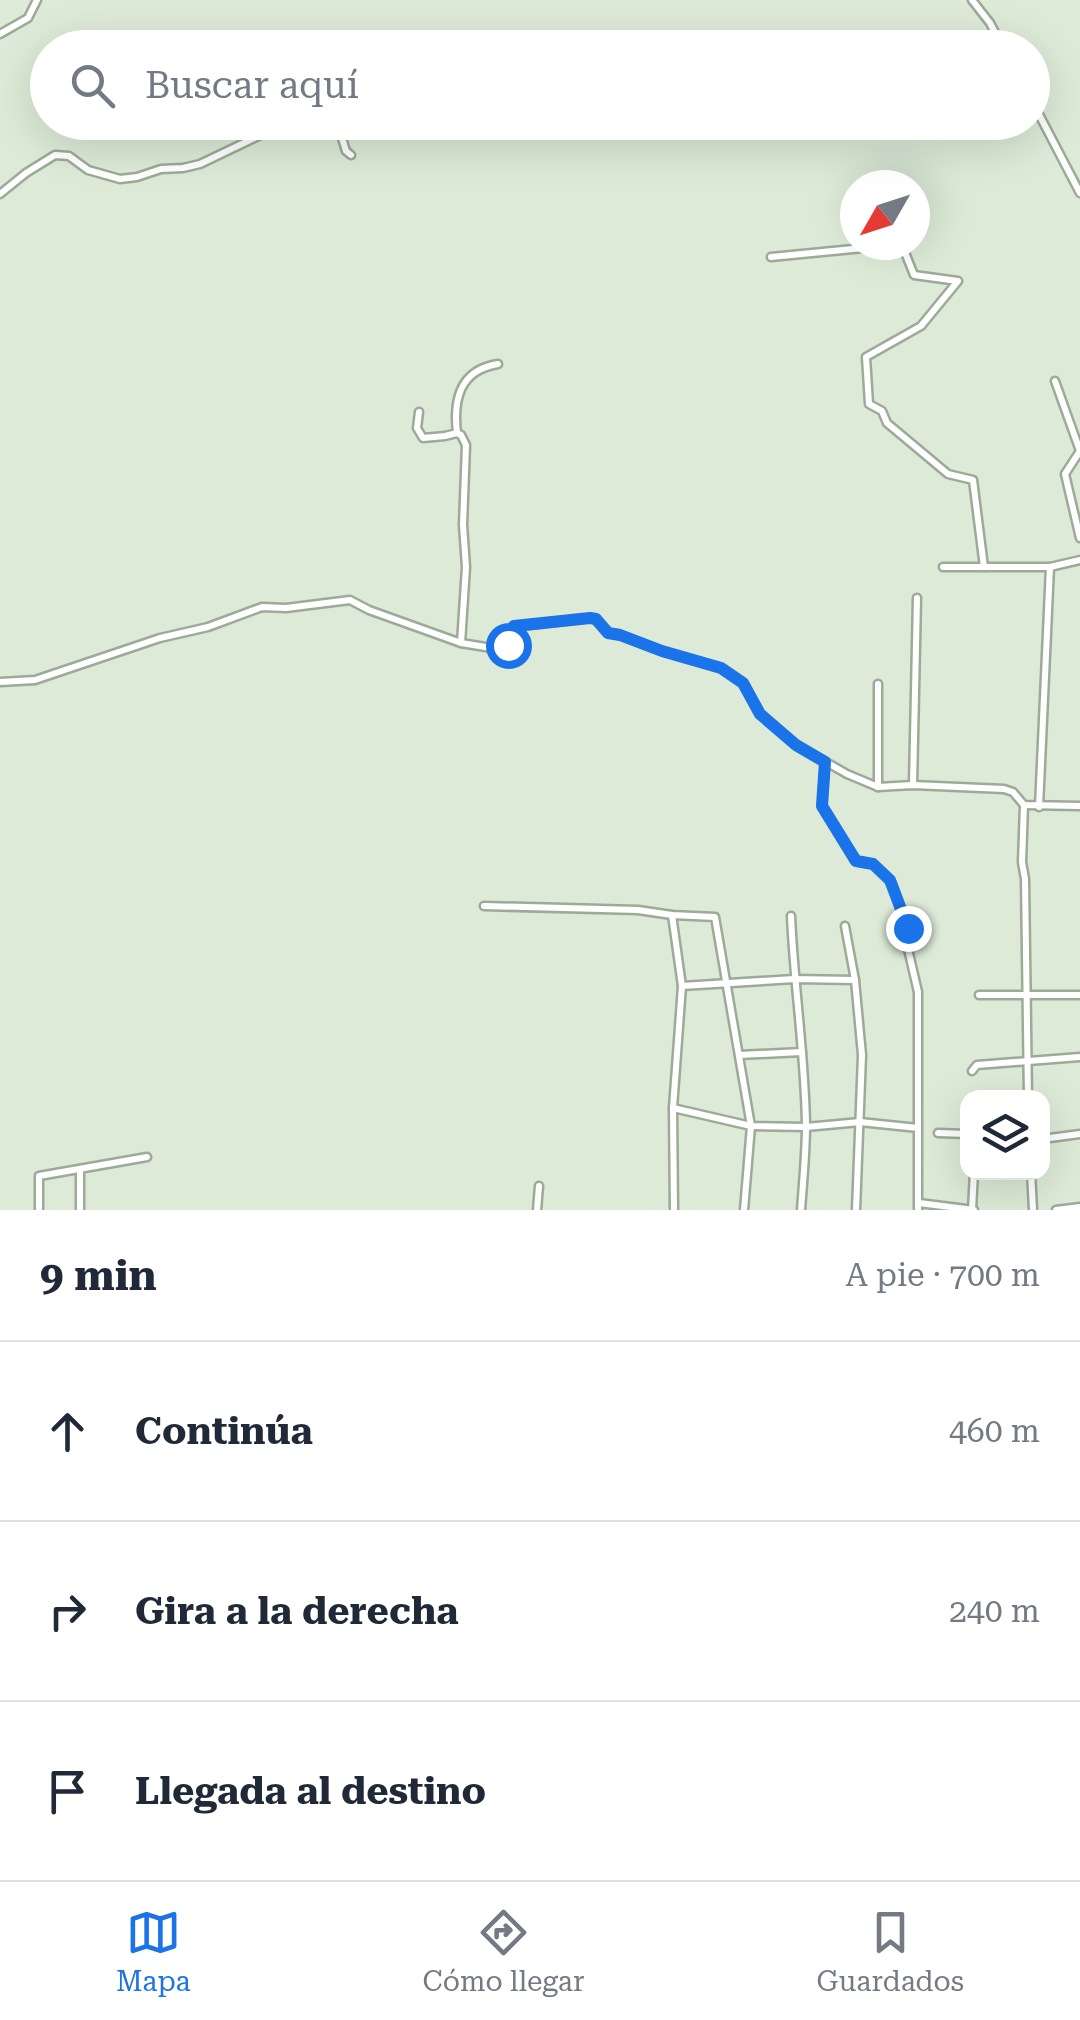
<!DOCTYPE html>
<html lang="es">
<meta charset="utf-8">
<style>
body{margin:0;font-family:"Roboto Serif",serif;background:#f6f6f7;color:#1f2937}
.controls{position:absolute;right:30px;bottom:30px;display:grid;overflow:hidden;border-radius:20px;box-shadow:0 10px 40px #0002}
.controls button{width:90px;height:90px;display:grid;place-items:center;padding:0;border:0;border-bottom:2px solid #e0e1e3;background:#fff;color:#1f2937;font:50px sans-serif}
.compass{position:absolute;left:840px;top:170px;width:90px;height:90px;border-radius:50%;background:#fff;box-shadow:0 10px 40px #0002;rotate:231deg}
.stop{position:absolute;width:30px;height:30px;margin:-22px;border:8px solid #1a73e8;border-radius:50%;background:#fff}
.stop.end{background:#1a73e8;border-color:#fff;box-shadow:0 2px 10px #0008}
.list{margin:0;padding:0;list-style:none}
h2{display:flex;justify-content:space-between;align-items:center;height:130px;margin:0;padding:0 40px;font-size:42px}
h2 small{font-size:32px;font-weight:400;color:#747a83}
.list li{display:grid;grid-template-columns:65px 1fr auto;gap:30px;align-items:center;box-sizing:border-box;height:180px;padding:0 40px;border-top:2px solid #e0e1e3}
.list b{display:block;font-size:38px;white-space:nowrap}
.list em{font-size:32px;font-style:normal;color:#747a83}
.icon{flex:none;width:55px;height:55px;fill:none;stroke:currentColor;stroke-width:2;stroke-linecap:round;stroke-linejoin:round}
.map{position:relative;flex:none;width:1080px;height:1210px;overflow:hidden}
.search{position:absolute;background:#fff;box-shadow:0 10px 40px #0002;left:30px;right:30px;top:30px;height:110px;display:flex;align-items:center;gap:25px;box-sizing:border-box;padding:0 35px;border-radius:55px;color:#747a83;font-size:38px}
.sheet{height:670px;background:#fff}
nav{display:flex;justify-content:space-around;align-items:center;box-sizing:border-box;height:140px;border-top:2px solid #e0e1e3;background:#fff;font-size:28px;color:#747a83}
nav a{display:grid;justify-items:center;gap:5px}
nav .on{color:#1a73e8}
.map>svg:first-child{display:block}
</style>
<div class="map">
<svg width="1080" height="1210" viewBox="0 0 1080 1210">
<rect width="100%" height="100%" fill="#dcead7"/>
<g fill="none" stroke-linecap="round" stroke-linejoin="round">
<defs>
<g id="minor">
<path d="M972,0l18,23 13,25"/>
<path d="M0,34l28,-16 9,-18"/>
<path d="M1032,101l48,92"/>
<path d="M337,122l9,29 5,4"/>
<path d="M0,194l26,-21 29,-18 14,1 19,14 32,9 17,-2 24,-8 22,-1 17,-4 69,-33 32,-2 20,-7"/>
<path d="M902,245l12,30 44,6 -37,45 -55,31 3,47 13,7 5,12 61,51 25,6 11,87"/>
<path d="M771,257l123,-12"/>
<path d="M1055,381l25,70 -15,23 15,64"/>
<path d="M419,412l-2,16 6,10 22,-2 12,-3"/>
<path d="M943,567h107l30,-7"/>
<path d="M461,643l5,-76 -3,-42 3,-80 -5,-10 -4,-2c-4,-34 3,-63 41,-69"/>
<path d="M0,682l35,-2 125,-42 48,-11 54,-20 24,1 64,-8 19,10 92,33 43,7 4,-5 6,-18 76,-9 5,1 13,14 12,2 42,16 59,17 22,15 17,31 36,31 51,29 31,13 35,-2 91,4 9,3 11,13 56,1"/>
<path d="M878,684v103"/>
<path d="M825,763l-3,43 33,55 18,3 17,17 18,47v21l10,43v218"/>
<path d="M913,785l4,-187"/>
<path d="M1024,805l-2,57 3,17 3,219"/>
<path d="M1039,807l11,-240"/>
<path d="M484,906l154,4 34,5 43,2 36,209 -7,84"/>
<path d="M672,915l10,71 -9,122 1,102"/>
<path d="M791,916c3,70 14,139 15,209 0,28 -3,57 -5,85"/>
<path d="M845,926l10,54 7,75 -6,155"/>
<path d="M682,986l112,-7 61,1"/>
<path d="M979,995h101"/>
<path d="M739,1055l63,-3"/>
<path d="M972,1071l5,-6 103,-8"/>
<path d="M673,1108l78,18 55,1 54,-5 58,6"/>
<path d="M938,1133l30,1"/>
<path d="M1042,1139l38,-5"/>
<path d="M80,1169v41"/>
<path d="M1031,1172l2,38"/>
<path d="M919,1203l55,7"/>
<path d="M39,1210v-34l108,-19"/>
<path d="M537,1210l2,-24"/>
<path d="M972,1210l2,-38"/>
<path d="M1056,1210l24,-3"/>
</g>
</defs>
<use href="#minor" stroke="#9daa98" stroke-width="11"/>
<use href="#minor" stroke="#fff" stroke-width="6"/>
</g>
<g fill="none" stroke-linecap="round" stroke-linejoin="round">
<path stroke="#1a73e8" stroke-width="12" d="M508,645l6,-19 76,-8 6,1 12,14 12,2 42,16 59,17 22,15 17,31 36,31 29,17 -3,44 34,55 17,3 17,16 18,48"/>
</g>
</svg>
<div class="controls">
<button><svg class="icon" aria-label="layers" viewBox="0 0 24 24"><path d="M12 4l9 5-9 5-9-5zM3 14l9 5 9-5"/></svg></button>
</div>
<svg class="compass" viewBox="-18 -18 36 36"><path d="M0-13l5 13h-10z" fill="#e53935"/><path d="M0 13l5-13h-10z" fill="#747a83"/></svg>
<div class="stop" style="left:508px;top:645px"></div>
<div class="stop end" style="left:908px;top:928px"></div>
<div class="search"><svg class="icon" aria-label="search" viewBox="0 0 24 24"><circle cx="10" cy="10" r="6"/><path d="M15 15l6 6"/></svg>Buscar aquí</div>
</div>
<section class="sheet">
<h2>9 min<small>A pie · 700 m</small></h2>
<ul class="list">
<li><svg class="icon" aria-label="ahead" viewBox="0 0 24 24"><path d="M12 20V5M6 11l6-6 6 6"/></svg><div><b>Continúa</b></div><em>460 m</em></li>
<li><svg class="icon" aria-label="right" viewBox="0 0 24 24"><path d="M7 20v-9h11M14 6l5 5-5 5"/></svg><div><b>Gira a la derecha</b></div><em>240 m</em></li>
<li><svg class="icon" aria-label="arrive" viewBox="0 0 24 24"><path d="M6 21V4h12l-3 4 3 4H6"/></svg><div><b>Llegada al destino</b></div></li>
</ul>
</section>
<nav>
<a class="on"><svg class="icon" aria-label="map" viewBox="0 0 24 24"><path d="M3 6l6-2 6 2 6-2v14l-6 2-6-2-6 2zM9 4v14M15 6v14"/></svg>Mapa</a>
<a><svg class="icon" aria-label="directions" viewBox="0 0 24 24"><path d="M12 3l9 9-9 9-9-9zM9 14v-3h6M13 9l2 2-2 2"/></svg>Cómo llegar</a>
<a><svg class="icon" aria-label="saved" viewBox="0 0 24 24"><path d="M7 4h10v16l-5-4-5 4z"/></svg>Guardados</a>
</nav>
